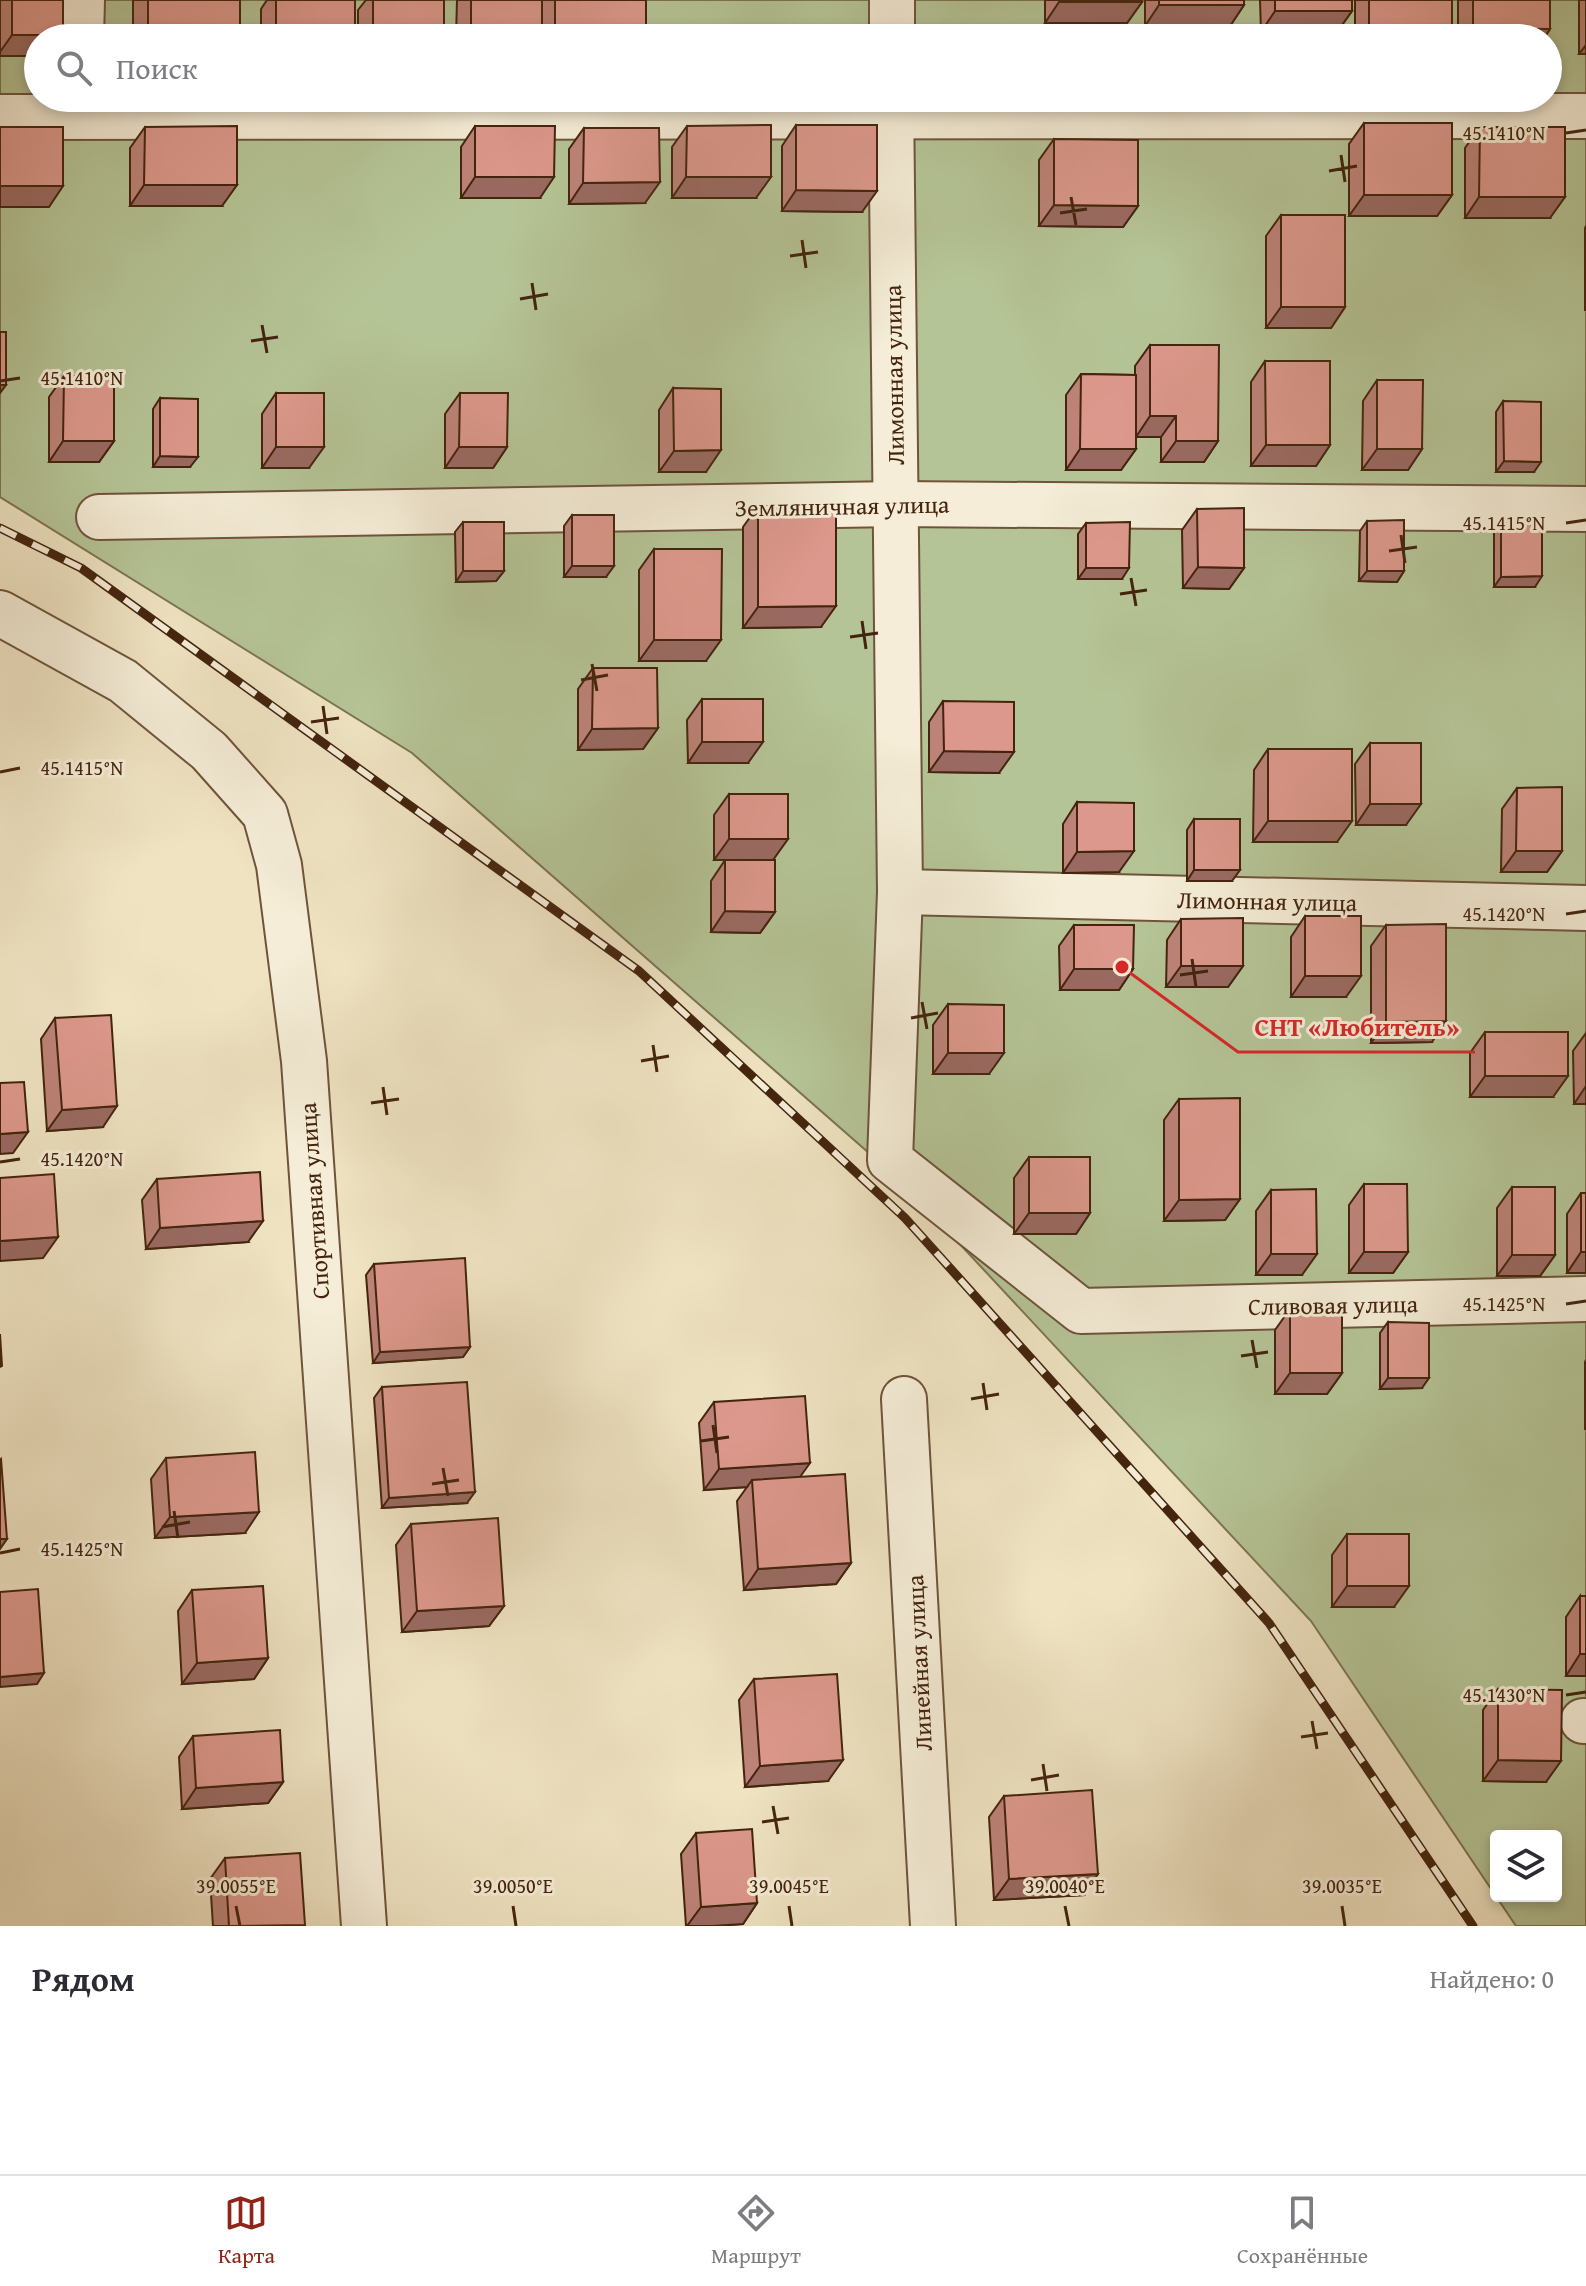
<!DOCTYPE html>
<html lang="ru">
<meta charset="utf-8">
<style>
body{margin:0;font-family:"Gentium Book Plus",serif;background:#f2f2f3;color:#2b2b33}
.controls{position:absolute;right:24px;bottom:24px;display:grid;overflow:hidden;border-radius:8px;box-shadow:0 4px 12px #0003}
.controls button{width:72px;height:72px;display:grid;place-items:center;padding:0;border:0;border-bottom:2px solid #e1e1e2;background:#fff;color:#2b2b33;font:40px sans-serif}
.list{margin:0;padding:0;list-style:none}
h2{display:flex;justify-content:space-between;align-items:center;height:104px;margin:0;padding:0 32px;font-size:34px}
h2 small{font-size:26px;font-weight:400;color:#7c7c81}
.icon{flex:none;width:44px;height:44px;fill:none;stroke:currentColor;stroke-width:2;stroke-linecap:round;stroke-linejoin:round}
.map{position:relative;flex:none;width:1586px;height:1926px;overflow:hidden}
.search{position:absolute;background:#fff;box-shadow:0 4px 12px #0003;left:24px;right:24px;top:24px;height:88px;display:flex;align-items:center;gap:20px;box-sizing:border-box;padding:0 28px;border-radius:44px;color:#7c7c81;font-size:30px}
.sheet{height:248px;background:#fff}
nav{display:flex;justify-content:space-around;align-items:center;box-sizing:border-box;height:112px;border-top:2px solid #e1e1e2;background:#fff;font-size:22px;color:#7c7c81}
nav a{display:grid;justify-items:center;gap:4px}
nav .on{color:#8f2418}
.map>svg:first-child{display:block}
</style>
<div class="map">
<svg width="1586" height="1926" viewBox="0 0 1586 1926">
<rect width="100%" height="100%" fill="#efe3c2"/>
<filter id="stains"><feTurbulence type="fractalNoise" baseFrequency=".0025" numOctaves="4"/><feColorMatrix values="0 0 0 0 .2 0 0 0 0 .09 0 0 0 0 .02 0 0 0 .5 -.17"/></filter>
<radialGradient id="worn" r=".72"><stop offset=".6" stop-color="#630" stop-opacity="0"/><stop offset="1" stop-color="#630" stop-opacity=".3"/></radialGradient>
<path fill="#b5c496" stroke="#7c7452" stroke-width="2" fill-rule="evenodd" d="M0,0h1586v1926h-70l-205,-305 -409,-439 -490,-429 -412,-256zM38,38h1510v60h-1510zM1496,1836h60v60h-60z"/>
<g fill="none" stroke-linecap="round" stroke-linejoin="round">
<defs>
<g id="minor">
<path d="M81,38l1,-38"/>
<path d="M892,38v-38"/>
<path d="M891,98l9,794 -10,268 191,151 505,-12"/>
<path d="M0,117l1586,-1"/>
<path d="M99,517l797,-13 690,5"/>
<path d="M0,613l123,68 86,70 56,63 14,51 25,196 60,865"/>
<path d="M900,892l686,16"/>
<path d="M904,1399l29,527"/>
<path d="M1583,1721h3"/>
</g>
</defs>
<use href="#minor" stroke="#6f543b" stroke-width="48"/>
<use href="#minor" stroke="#f5edd7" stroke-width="44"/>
<defs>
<path id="rail" d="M0,528l81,40 558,403 266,247 364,405 204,303"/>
</defs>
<use href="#rail" stroke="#44240e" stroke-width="9"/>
<use href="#rail" stroke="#f5edd7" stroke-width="6" stroke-dasharray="18" stroke-linecap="butt"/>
</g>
<g fill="#bd8378" stroke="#44240e" stroke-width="2">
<path d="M0,0h63v35l-2,3h-23v18h-38z"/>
<rect x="133" y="0" width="107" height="38"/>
<path d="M267,0h88v38h-94v-29z"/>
<path d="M366,0h78v38h-86v-28z"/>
<path d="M457,0h189v38h-190z"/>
<path d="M1045,0h97v2l-15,21h-82z"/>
<path d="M1145,0h99v5l-14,21h-85z"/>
<path d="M1260,0h92v11l-15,21h-76z"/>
<path d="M1355,0h97l-8,38h-89z"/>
<path d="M1458,0h92v29l-6,9h-86z"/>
<rect x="1579" y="0" width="7" height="54"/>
<path d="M1364,123l88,72 -15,21h-88v-72z"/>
<path d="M796,125l66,87 -80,-1v-65z"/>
<path d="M475,126l65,72h-79v-51z"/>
<path d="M687,126l69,72h-84v-51z"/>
<path d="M145,127l77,79h-92v-58z"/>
<path d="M1480,127l70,91h-85v-70z"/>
<path d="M584,128l61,75 -76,1v-55z"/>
<path d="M1054,139l84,67 -15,21 -84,-1v-66z"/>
<path d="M1281,215l64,92 -14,21h-65v-92z"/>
<path d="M1586,226v84h-1v-82z"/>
<path d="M1150,345l68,96 -14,21h-43v-25h-25v12l-15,21h-55v-75l15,-21 54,1v-9z"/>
<path d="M1265,361l65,84 -14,21h-65v-84z"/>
<path d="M64,376l50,65 -15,21h-50v-65z"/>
<path d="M1377,380l45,69 -14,21h-46l1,-69z"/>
<path d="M673,388l33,84h-47v-62z"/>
<path d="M276,393l33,75h-47v-54z"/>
<path d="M460,393l47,54 -14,21h-48v-54z"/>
<path d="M160,398l30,69h-37v-58z"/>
<path d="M1503,401l31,71h-38v-60z"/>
<path d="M758,506l63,121 -78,1v-101z"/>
<path d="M1197,509l47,59 -15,21 -46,-1 -1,-58z"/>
<path d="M572,515l34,62h-42v-51z"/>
<path d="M1501,520l34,67h-41v-57z"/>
<path d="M1367,521l37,50 -7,11 -38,-1 1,-50z"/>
<path d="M463,522l41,49 -8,10 -40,1 -1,-50z"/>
<path d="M1086,523l36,56h-44v-45z"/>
<path d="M654,549l52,112h-67v-91z"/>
<path d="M593,668l65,60 -15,21 -65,1v-61z"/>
<path d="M702,699l46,64h-60l-1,-43z"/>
<path d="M943,701l56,72 -70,-1v-50z"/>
<path d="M1370,743l36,82h-50l-1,-61z"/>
<path d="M1268,749l69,93h-84l1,-72z"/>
<path d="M1517,788l45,63 -15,21h-46l1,-63z"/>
<path d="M729,794l44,66 2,52 -15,21 -49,-1v-51l14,-21h-11v-45z"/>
<path d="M1077,802l42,70 -56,1v-49z"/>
<path d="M1194,819l38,62h-45v-51z"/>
<path d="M1305,916l41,81h-55v-60z"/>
<path d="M1181,919l62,47 -15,21h-62l1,-47z"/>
<path d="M1074,925l59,44 -14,21h-59l-1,-44z"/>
<path d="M1386,925l46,117 -61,1v-97z"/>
<path d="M948,1004l41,70h-56v-49z"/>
<path d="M55,1018l48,109 -56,4 -6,-92z"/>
<path d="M1485,1032l68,65h-83v-44z"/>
<path d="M1586,1033v71h-12l-1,-53z"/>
<path d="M1179,1099l61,100 -15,21 -61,1v-101z"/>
<path d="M1029,1157l61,56 -14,21h-62v-56z"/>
<path d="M157,1179l91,63 -102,7 -4,-49z"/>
<path d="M1364,1184l44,68 -15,21h-44v-68z"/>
<path d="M1512,1187l43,68 -15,21h-43v-68z"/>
<path d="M1271,1190l31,85h-46v-64z"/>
<path d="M1581,1193h5v80h-19v-59z"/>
<path d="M374,1264l96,83 -7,10 -90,6 -7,-88z"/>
<path d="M1290,1309l52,64 -15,21h-52v-64z"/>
<path d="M1388,1322l34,66 -42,1v-56z"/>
<path d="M1586,1360v69h-1v-67z"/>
<path d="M382,1387l85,116 -85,5 -8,-110z"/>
<path d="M714,1402l86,75 51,86 -15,21 -92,6 -7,-89 10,-14 -43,3 -5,-67z"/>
<path d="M166,1458l79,75 -90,5 -4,-59z"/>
<path d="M411,1524l93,82 -15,20 -87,6 -6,-87z"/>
<path d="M1347,1534l47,73h-62v-52z"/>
<path d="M192,1590l76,68 -14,21 -72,5 -4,-73z"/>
<path d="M1580,1596l6,80h-20v-59z"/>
<path d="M754,1679l74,102 -83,6 -6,-87z"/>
<path d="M1498,1689l48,93 -63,-1v-71z"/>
<path d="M193,1736l90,46 -15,21 -86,6 -3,-52z"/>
<path d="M1004,1796l80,99 -90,5 -5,-83z"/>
<path d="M696,1833l61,70 -14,21 -30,2h-27l-5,-72z"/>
<path d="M225,1858l68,68h-80l-3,-47z"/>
</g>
<g fill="#9a6a62" stroke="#44240e" stroke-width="2">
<path d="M1059,2h83l-15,21h-82z"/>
<path d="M1159,5h85l-14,21h-85z"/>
<path d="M1275,11h77l-15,21h-76z"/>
<path d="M1369,27h83l-8,11h-82z"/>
<path d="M1473,28l77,1 -6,9h-78z"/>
<path d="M12,35h51l-2,3h-23v18h-38v-4z"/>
<path d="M1586,45v9h-7z"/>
<path d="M475,177h79l-14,21h-79z"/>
<path d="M686,177h85l-15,21h-84z"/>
<path d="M660,182l-15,21 -76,1 14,-21z"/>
<path d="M144,185h93l-15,21h-92z"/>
<path d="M0,186h63l-14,21h-49z"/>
<path d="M796,190l81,1 -15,21 -80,-1z"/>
<path d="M1364,195h88l-15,21h-88z"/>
<path d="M1479,197h86l-15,21h-85z"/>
<path d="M1054,205l84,1 -15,21 -84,-1z"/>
<path d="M1281,307h64l-14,21h-65z"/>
<path d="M0,385h6l-6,8z"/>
<path d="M1150,416h26l-15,21h-25z"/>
<path d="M63,441h51l-15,21h-50z"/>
<path d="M1176,441h42l-14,21h-43z"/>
<path d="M1266,445h64l-14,21h-65z"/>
<path d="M276,447h48l-15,21h-47z"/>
<path d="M459,447h48l-14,21h-48z"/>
<path d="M1080,449h56l-15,21h-55z"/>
<path d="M1377,449h45l-14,21h-46z"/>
<path d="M721,450l-15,22h-47l15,-21z"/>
<path d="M160,456l38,1 -8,10h-37z"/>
<path d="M1504,461l37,1 -7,10h-38z"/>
<path d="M572,566h42l-8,11h-42z"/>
<path d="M1198,567l46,1 -15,21 -46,-1z"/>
<path d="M1086,568h43l-7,11h-44z"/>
<path d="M463,571h41l-8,10 -40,1z"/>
<path d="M1367,571h37l-7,11 -38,-1z"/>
<path d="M1542,576l-7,11h-41l7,-10z"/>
<path d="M836,606l-15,21 -78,1 15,-21z"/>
<path d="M654,640h67l-15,21h-67z"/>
<path d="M658,728l-15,21 -65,1 14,-21z"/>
<path d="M702,742h61l-15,21h-60z"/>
<path d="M944,751l70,1 -15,21 -70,-1z"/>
<path d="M1370,804h51l-15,21h-50z"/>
<path d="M1268,821h84l-15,21h-84z"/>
<path d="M729,839h59l-15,21h-59z"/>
<path d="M1134,851l-15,21 -56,1 14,-21z"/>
<path d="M1516,851h46l-15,21h-46z"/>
<path d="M1194,870h46l-8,11h-45z"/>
<path d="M725,911l50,1 -15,21 -49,-1z"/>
<path d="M1181,966h62l-15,21h-62z"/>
<path d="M1074,969h59l-14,21h-59z"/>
<path d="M1305,976h56l-15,21h-55z"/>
<path d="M1446,1021l-14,21 -61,1 15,-21z"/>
<path d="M948,1053h56l-15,21h-56z"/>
<path d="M1485,1076h83l-15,21h-83z"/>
<path d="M1586,1086v18h-12z"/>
<path d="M117,1106l-14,21 -56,4 15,-21z"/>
<path d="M28,1132l-15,21 -13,1v-20z"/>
<path d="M1240,1199l-15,21 -61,1 15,-21z"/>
<path d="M1029,1213h61l-14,21h-62z"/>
<path d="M263,1221l-15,21 -102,7 14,-21z"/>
<path d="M58,1237l-15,21 -43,3v-20z"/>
<path d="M1364,1252h44l-15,21h-44z"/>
<path d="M1581,1252h5v21h-19z"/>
<path d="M1271,1254h46l-15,21h-46z"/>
<path d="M1512,1255h43l-15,21h-43z"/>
<path d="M470,1347l-7,10 -90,6 7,-11z"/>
<path d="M1290,1373h52l-15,21h-52z"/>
<path d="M1388,1378h41l-7,10 -42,1z"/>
<path d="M810,1463l-15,21 -43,-4 -5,7 -43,3 15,-21z"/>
<path d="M475,1492l-8,11 -85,5 7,-10z"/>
<path d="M259,1512l-14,21 -90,5 15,-21z"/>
<path d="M0,1539h7l-7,10z"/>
<path d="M851,1563l-15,21 -92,6 14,-21z"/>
<path d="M1347,1586h62l-15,21h-62z"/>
<path d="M504,1606l-15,20 -87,6 15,-21z"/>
<path d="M1580,1654h6v22h-20z"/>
<path d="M268,1658l-14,21 -72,5 15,-21z"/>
<path d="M44,1673l-7,11 -37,3v-10z"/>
<path d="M843,1760l-15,21 -83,6 15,-21z"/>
<path d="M1498,1760l63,1 -15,21 -63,-1z"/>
<path d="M283,1782l-15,21 -86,6 14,-21z"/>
<path d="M1098,1874l-14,21 -90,5 15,-21z"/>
<path d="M757,1903l-14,21 -30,2h-26l14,-19z"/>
</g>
<g fill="#dc988c" stroke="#44240e" stroke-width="2">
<rect x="12" y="0" width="51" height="35"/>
<rect x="148" y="0" width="92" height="38"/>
<rect x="276" y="0" width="79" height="38"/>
<rect x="373" y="0" width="71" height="38"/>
<rect x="471" y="0" width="71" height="38"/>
<rect x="555" y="0" width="91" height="38"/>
<rect x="1059" y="0" width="83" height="2"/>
<rect x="1159" y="0" width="85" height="5"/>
<rect x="1275" y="0" width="77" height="11"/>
<rect x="1369" y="0" width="83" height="27"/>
<path d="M1473,0h77v29l-77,-1z"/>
<rect x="1364" y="123" width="88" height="72"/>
<path d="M771,125v52h-85l1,-51z"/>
<path d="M796,125h81v66l-81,-1z"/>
<path d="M237,126v59h-93l1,-58z"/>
<path d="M475,126h80l-1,51h-79z"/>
<rect x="0" y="127" width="63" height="59"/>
<path d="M1480,127h85v70h-86z"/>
<path d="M584,128h75l1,54 -77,1z"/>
<path d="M1054,139l84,1v66l-84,-1z"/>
<rect x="1281" y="215" width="64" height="92"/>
<rect x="0" y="332" width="6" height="53"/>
<path d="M1150,345h69l-1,96h-42v-25h-26z"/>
<path d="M1265,361h65v84h-64z"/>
<path d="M1081,374l55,1v74h-56z"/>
<path d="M64,376h50v65h-51z"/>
<path d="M1377,380h46l-1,69h-45z"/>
<path d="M673,388l48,1v61l-47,1z"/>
<rect x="276" y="393" width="48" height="54"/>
<path d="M460,393h48l-1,54h-48z"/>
<path d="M160,398l38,1v58l-38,-1z"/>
<path d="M1503,401l38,1v60l-37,-1z"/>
<path d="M758,506h78v100l-78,1z"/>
<path d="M1244,508v60l-46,-1 -1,-58z"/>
<rect x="572" y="515" width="42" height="51"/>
<path d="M1542,519v57l-41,1v-57z"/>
<path d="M1404,520v51h-37v-50z"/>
<rect x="463" y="522" width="41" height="49"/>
<path d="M1130,522l-1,46h-43v-45z"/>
<path d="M654,549h68l-1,91h-67z"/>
<path d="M593,668h64l1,60 -66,1z"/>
<rect x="702" y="699" width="61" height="43"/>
<path d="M943,701l71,1v50l-70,-1z"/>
<rect x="1370" y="743" width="51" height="61"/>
<rect x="1268" y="749" width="84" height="72"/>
<path d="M1562,787v64h-46l1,-63z"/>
<rect x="729" y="794" width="59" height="45"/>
<path d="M1077,802l57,1v48l-57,1z"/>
<rect x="1194" y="819" width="46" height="51"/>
<path d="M725,860h50v52l-50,-1z"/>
<rect x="1305" y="916" width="56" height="60"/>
<path d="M1243,918v48h-62v-47z"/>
<path d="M1446,924v97l-60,1v-97z"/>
<path d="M1074,925h60l-1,44h-59z"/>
<path d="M948,1004l56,1v48h-56z"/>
<path d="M111,1015l6,91 -55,4 -7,-92z"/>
<rect x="1485" y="1032" width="83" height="44"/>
<path d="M24,1082l4,50 -28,2v-51z"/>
<path d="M1240,1098v101l-61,1v-101z"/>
<rect x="1029" y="1157" width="61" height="56"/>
<path d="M260,1172l3,49 -103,7 -3,-49z"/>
<path d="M54,1174l4,63 -58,4v-63z"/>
<path d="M1364,1184h43l1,68h-44z"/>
<rect x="1512" y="1187" width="43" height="68"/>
<path d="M1316,1189l1,65h-46v-64z"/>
<rect x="1581" y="1193" width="5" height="59"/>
<path d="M465,1258l5,89 -90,5 -6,-88z"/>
<path d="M1290,1309l52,1v63h-52z"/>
<path d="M1388,1322l41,1v55h-41z"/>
<path d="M0,1334l2,32 -2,1z"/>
<path d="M467,1382l8,110 -86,6 -7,-111z"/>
<path d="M805,1396l5,67 -91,6 -5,-67z"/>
<path d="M255,1452l4,60 -89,5 -4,-59z"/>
<path d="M1,1459l6,80h-7v-79z"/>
<path d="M845,1474l6,89 -93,6 -6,-89z"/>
<path d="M498,1518l6,88 -87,5 -6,-87z"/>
<rect x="1347" y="1534" width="62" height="52"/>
<path d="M263,1586l5,72 -71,5 -5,-73z"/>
<path d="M38,1589l6,84 -44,4v-85z"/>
<rect x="1580" y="1596" width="6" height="58"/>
<path d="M837,1674l6,86 -83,6 -6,-87z"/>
<path d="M1498,1689l64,1 -1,71 -63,-1z"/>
<path d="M280,1730l3,52 -87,6 -3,-52z"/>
<path d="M1092,1790l6,84 -89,5 -5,-83z"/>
<path d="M752,1829l5,74 -56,4 -5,-74z"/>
<path d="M300,1853l5,72 -76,1 -4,-68z"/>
</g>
<path fill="none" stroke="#44240e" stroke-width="3" d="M1566,133l20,-3M1341,155l4,27M1329,171l28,-5M1071,197l5,28M1060,213l27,-4M802,240l4,28M790,256l28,-4M532,283l4,27M520,299l28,-5M262,325l5,28M251,341l27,-4M0,381l20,-3M1566,523l20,-3M1401,535l4,28M1389,551l28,-4M1131,578l5,28M1120,594l27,-4M862,621l4,28M850,637l28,-4M592,664l5,27M581,680l27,-5M323,706l4,28M311,722l28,-4M0,772l20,-4M1566,914l20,-3M1192,959l4,28M1180,975l28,-4M922,1002l5,27M911,1018l27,-5M653,1045l4,27M641,1061l28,-5M383,1087l4,28M371,1103l28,-4M0,1162l20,-3M1566,1304l20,-3M1252,1340l5,28M1241,1356l27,-4M983,1383l4,27M971,1399l28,-5M713,1425l4,28M701,1441l28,-4M443,1468l5,28M432,1484l27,-4M174,1511l4,27M162,1527l28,-5M0,1553l20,-4M1566,1695l20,-3M1312,1721l5,28M1301,1737l27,-4M1043,1764l4,27M1031,1780l28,-5M773,1806l5,28M762,1822l27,-4M236,1906l4,20M513,1906l3,20M789,1906l3,20M1065,1906l4,20M1342,1906l3,20"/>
<g text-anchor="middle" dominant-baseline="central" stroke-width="6" stroke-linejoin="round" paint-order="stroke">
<g font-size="24" fill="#44240e" stroke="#f5edd7">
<text transform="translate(894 375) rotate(-91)">Лимонная улица</text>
<text transform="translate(842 506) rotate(-1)">Земляничная улица</text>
<text transform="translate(1267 901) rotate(1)">Лимонная улица</text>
<text transform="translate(314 1201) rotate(-94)">Спортивная улица</text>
<text transform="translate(1333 1305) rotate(-1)">Сливовая улица</text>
<text transform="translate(919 1663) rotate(-93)">Линейная улица</text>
</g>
</g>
<g font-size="20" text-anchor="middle" fill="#44240e" stroke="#f5edd7" stroke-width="6" stroke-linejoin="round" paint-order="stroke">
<text x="1504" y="140">45.1410°N</text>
<text x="82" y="385">45.1410°N</text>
<text x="1504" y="530">45.1415°N</text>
<text x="82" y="775">45.1415°N</text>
<text x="1504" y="921">45.1420°N</text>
<text x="82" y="1166">45.1420°N</text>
<text x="1504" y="1311">45.1425°N</text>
<text x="82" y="1556">45.1425°N</text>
<text x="1504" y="1702">45.1430°N</text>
<text x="236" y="1893">39.0055°E</text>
<text x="513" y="1893">39.0050°E</text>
<text x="789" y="1893">39.0045°E</text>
<text x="1065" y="1893">39.0040°E</text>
<text x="1342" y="1893">39.0035°E</text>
</g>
<path fill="none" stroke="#d62828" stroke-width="3" d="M1122 967L1238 1052H1475"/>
<circle fill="#d62828" stroke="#f5edd7" stroke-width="3" cx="1122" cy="967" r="8"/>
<g font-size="26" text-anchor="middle" font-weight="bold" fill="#d62828" stroke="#f5edd7" stroke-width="6" stroke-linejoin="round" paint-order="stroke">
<text x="1357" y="1036">СНТ «Любитель»</text>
</g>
<rect width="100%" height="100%" filter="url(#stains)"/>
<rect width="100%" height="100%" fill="url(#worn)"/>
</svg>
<div class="controls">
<button><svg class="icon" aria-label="layers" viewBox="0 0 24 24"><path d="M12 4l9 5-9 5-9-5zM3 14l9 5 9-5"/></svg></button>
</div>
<div class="search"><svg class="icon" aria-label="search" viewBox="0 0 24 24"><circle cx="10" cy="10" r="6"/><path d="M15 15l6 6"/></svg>Поиск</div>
</div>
<section class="sheet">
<h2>Рядом<small>Найдено: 0</small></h2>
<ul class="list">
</ul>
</section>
<nav>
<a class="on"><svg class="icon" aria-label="map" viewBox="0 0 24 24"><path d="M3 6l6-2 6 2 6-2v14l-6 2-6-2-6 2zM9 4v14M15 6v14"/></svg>Карта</a>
<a><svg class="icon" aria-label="directions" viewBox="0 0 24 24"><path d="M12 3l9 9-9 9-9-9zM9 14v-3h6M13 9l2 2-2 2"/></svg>Маршрут</a>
<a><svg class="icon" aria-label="saved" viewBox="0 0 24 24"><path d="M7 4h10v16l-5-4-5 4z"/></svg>Сохранённые</a>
</nav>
